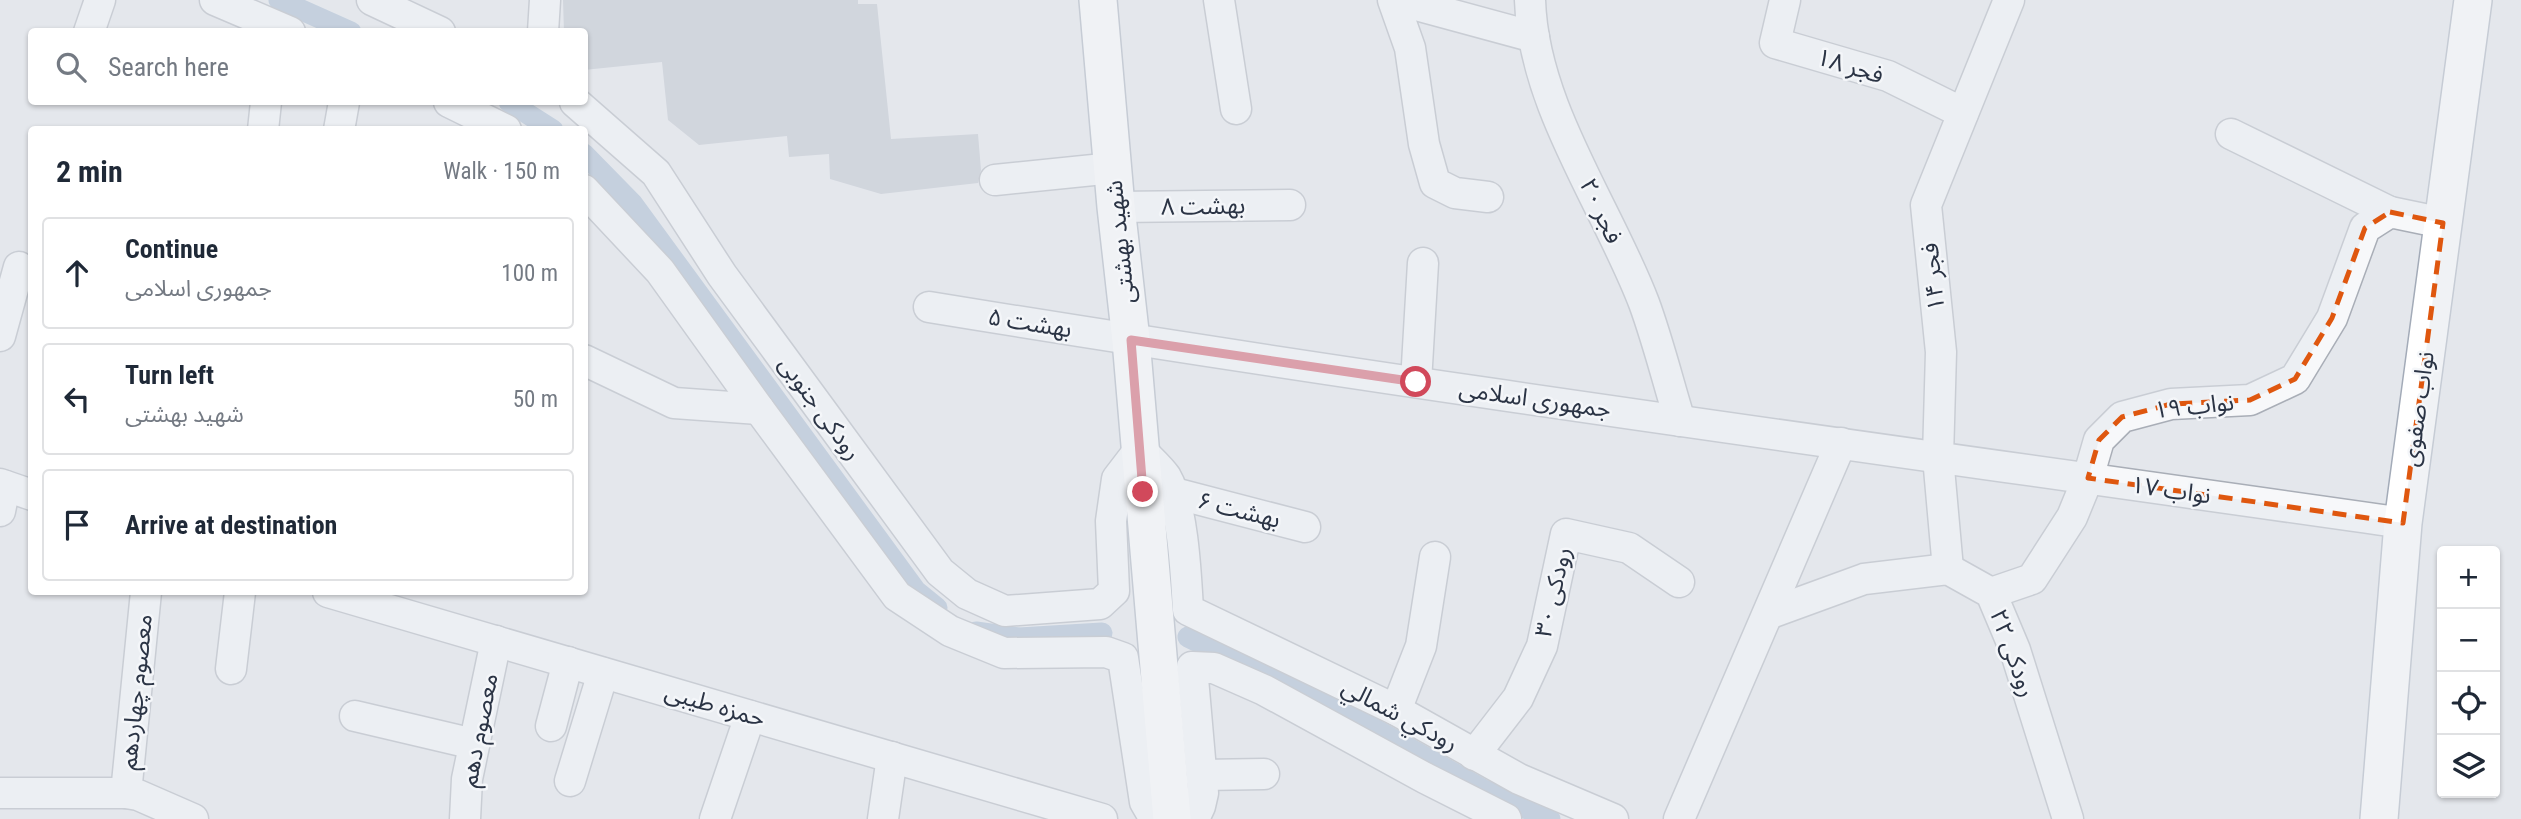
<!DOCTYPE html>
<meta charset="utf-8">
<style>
body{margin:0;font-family:"Roboto Condensed","Noto Sans Arabic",sans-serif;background:#f2f2f3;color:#1f2937}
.controls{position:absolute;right:21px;bottom:21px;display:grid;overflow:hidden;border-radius:7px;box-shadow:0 2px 5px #0004}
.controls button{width:63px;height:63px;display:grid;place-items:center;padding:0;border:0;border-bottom:2px solid #e0e1e3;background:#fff;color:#1f2937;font:35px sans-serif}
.stop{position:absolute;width:21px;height:21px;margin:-16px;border:5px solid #d1495b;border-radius:50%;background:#fff}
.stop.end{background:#d1495b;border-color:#fff;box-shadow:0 2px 7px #0008}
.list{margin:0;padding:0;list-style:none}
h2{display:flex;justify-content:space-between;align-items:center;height:91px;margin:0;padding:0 28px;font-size:30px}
h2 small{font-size:23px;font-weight:400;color:#747a83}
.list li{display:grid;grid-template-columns:46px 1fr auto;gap:21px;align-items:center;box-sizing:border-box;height:112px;margin:0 14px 14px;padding:0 14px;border:2px solid #e0e1e3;border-radius:7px}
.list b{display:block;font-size:26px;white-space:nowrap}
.list p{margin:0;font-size:23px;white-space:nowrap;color:#747a83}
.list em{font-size:23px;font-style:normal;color:#747a83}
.icon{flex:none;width:38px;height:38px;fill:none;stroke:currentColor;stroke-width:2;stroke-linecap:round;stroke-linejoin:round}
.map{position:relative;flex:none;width:2521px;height:819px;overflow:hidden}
.search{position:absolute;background:#fff;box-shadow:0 2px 5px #0004;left:28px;top:28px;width:560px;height:77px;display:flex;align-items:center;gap:18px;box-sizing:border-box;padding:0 24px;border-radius:7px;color:#747a83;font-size:26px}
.panel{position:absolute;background:#fff;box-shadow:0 2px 5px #0004;left:28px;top:126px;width:560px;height:469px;border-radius:7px}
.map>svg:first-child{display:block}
</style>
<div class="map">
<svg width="2521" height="819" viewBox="0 0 2521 819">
<rect width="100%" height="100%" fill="#e4e7ec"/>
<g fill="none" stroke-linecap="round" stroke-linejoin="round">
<g stroke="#9fb4cc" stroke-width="21">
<path d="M279,0l72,32"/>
<path d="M509,102l44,28"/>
<path d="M584,154l48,49 284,388 21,17"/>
<path d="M976,632l43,6 83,-5"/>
<path d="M1188,637l185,91 109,61 68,30"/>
</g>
</g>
<path fill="#bbc0ca" d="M563,0h295v4h19l14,135 87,-5 3,36 -3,13 -97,11 -51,-15 -1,-25 -40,3 -2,-21 -88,9 -31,-25 -6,-58 -78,8v-38h-20z"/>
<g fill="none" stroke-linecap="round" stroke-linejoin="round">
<defs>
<g id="minor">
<path d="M215,0l75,32"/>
<path d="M372,0l68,32"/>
<path d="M1219,0l17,109"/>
<path d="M1393,0l17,48 14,96 11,39 20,10 33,4"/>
<path d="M1398,0l136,37"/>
<path d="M1530,0c3,106 77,206 114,303 14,38 24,79 36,118"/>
<path d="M1785,0l-10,43 113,33 75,37"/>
<path d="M89,32l11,-32"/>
<path d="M543,32l2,-32"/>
<path d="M449,102l57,28"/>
<path d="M575,102l81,71 66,102 218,297 27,22 38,17 95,-7 14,-13 -3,-70 6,-42 23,-30c8,9 19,18 26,28 17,29 20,98 22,133l208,100 123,69 94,40"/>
<path d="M263,130l3,-28"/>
<path d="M339,130l5,-28"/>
<path d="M2231,134l159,78"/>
<path d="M995,180l118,-12"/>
<path d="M584,190l76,81 99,138 138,187 53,35 54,22 102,-1 17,6 22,144 10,17"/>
<path d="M1116,207l174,-2"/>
<path d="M929,307c490,80 982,146 1474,216"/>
<path d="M0,336l19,-69"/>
<path d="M584,360l90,43 85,6"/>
<path d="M1416,382l7,-119"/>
<path d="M0,484l32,11"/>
<path d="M1174,493l131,34"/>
<path d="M0,511l5,-25"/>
<path d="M1948,569l-10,-112 3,-105 -15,-147 83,-205"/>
<path d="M328,592l774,227"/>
<path d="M1991,593l41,-14 40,-62 16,-39 11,-38 23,-23 49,-13 79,-4 45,-21 37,-61 33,-90 25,-16 53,11"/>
<path d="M1768,614l96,-35 84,-10 43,24 24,57 53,169"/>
<path d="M231,669l9,-77"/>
<path d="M1396,710l25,-64 14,-89"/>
<path d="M355,716l119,28"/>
<path d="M551,726l17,-64"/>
<path d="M1474,755l44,-57 24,-52 24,-112 63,14 50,34"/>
<path d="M1202,775l62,-1"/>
<path d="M570,781l33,-108"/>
<path d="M0,793h126l12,2 55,24"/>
<path d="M126,793l20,-201"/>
<path d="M465,819l2,-40 29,-138"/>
<path d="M715,819l35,-103"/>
<path d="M883,819l9,-62"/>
<path d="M1194,819l6,-13 3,-13 -11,-126 22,1 50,22 161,88 81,41"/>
<path d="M1679,819l162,-376"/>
</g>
<g id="major">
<path d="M1098,0l18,207 15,133 41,479"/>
<path d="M2379,819l24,-296 70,-523"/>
</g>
</defs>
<use href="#minor" stroke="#a9aeb7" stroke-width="33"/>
<use href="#major" stroke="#a3abb8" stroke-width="40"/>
<use href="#minor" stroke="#f7f8fa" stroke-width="30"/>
<use href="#major" stroke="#fff" stroke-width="37"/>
</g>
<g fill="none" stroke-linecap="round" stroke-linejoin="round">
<path stroke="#d1495b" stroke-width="9" d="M1143,492l-12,-152 285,42"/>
</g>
<path d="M0 0H2521V819H0ZM2390,212l53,11 -40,300 -315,-45 11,-38 23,-23 49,-13 79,-4 45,-21 37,-61 33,-90z" fill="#e4e7ec" fill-opacity=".55" fill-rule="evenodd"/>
<path fill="none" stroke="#df570f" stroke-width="5" stroke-dasharray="14 9" stroke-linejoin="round" d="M2390,212l53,11 -40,300 -315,-45 11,-38 23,-23 49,-13 79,-4 45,-21 37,-61 33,-90z"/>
<g text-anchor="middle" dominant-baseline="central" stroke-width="5" stroke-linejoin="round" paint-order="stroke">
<g font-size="24" fill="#2b3445" stroke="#f4f6f9">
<text transform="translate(1850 66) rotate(17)">فجر ۱۸</text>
<text transform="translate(1203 206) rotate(-1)">بهشت ۸</text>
<text transform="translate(1601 211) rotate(65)">فجر ۲۰</text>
<text transform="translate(1120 242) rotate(-96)">شهید بهشتی</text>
<text transform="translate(1933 277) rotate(-96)">فجر ۱۴</text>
<text transform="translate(1030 323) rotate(9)">بهشت ۵</text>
<text transform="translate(1535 399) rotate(8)">جمهوری اسلامی</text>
<text transform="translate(2194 406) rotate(-6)">نواب ۱۹</text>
<text transform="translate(820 408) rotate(54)">رودکی جنوبی</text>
<text transform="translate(2418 409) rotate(-82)">نواب صفوی</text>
<text transform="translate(2171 490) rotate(8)">نواب ۱۷</text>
<text transform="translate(1239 510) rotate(14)">بهشت ۶</text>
<text transform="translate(1553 592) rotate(-77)">رودکی ۳۰</text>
<text transform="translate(2013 653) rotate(70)">رودکی ۲۲</text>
<text transform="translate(136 692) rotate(-84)">معصوم چهاردهم</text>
<text transform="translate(715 705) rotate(16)">حمزه طیبی</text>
<text transform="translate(1400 715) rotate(28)">رودکي شمالي</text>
<text transform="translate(479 730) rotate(-79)">معصوم دهم</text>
</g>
</g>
</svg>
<div class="controls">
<button>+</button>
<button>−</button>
<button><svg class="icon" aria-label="locate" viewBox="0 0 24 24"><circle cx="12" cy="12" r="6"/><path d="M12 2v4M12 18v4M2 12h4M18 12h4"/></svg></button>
<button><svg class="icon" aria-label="layers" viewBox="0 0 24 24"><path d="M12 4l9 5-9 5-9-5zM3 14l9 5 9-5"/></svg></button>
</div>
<div class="stop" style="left:1416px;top:382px"></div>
<div class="stop end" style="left:1143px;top:492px"></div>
<div class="search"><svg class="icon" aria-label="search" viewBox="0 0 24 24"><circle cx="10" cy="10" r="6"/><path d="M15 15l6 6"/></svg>Search here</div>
<section class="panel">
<h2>2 min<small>Walk · 150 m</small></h2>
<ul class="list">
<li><svg class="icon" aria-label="ahead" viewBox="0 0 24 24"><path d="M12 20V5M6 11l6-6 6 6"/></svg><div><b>Continue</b><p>جمهوری اسلامی</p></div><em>100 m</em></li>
<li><svg class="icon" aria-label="left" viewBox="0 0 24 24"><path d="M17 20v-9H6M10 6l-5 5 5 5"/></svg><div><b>Turn left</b><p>شهید بهشتی</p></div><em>50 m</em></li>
<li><svg class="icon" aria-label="arrive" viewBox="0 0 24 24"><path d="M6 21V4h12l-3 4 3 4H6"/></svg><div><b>Arrive at destination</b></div></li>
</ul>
</section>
</div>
